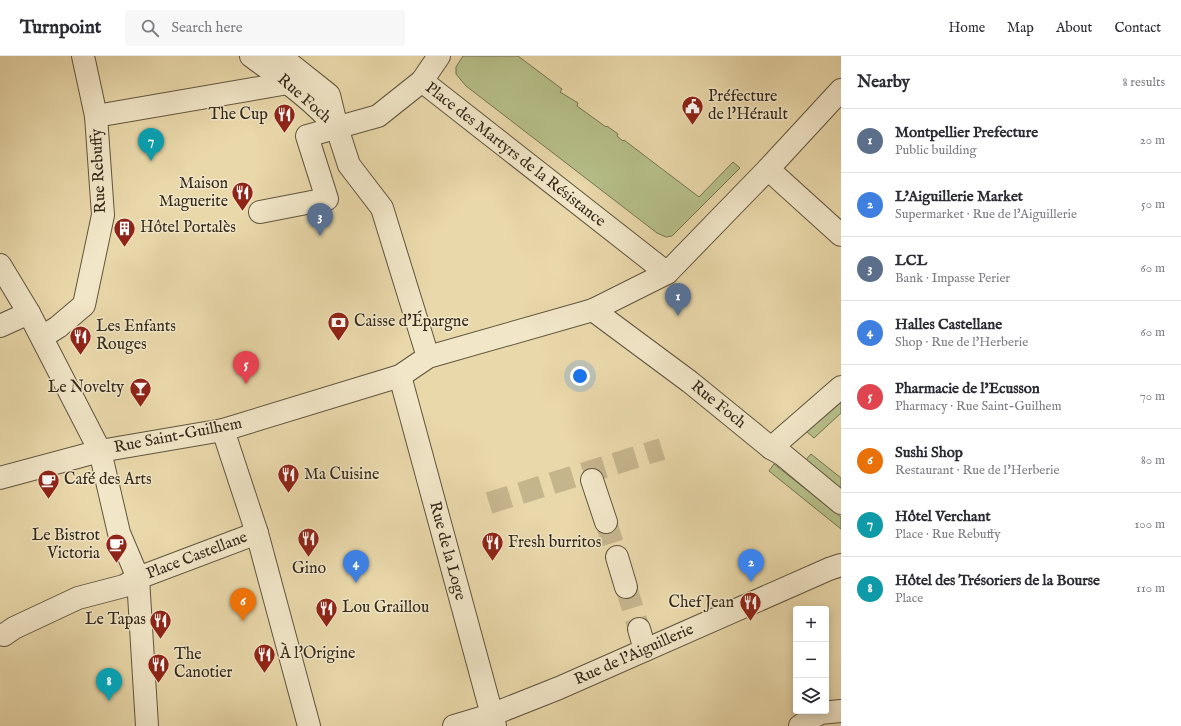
<!DOCTYPE html>
<meta charset="utf-8">
<style>
body{margin:0;font-family:"IM FELL English",serif;background:#f7f7f7;color:#2b2b33}
.controls{position:absolute;right:12px;bottom:12px;display:grid;overflow:hidden;border-radius:4px;box-shadow:0 2px 10px #0003}
.controls button{width:36px;height:36px;display:grid;place-items:center;padding:0;border:0;border-bottom:1px solid #e1e1e2;background:#fff;color:#2b2b33;font:20px sans-serif}
.you{position:absolute;left:580px;top:320px;width:14px;height:14px;margin:-10px;border:3px solid #fff;border-radius:50%;background:#1a73e8;box-shadow:0 0 0 6px #1a73e833}
.badge{display:grid;place-items:center;width:26px;height:26px;border-radius:50%;background:#8f2418;color:#fff;font-size:13px;font-weight:700}
.pin{position:absolute;translate:-50% -33px;filter:drop-shadow(0 1px 2px #0008)}
.pin::after{content:'';position:absolute;top:21px;width:14px;height:12px;background:inherit;clip-path:polygon(0 0,100% 0,50% 100%)}
.list{margin:0;padding:0;list-style:none}
h2{display:flex;justify-content:space-between;align-items:center;height:52px;margin:0;padding:0 16px;font-size:17px}
h2 small{font-size:13px;font-weight:400;color:#7c7c81}
.list li{display:grid;grid-template-columns:26px 1fr auto;gap:12px;align-items:center;box-sizing:border-box;height:64px;padding:0 16px;border-top:1px solid #e1e1e2}
.list b{display:block;font-size:15px;white-space:nowrap}
.list p{margin:0;font-size:13px;white-space:nowrap;color:#7c7c81}
.list em{font-size:13px;font-style:normal;color:#7c7c81}
.icon{flex:none;width:22px;height:22px;fill:none;stroke:currentColor;stroke-width:2;stroke-linecap:round;stroke-linejoin:round}
.map{position:relative;flex:none;width:841px;height:670px;overflow:hidden}
header{display:flex;align-items:center;gap:24px;box-sizing:border-box;height:56px;padding:0 20px;background:#fff;border-bottom:1px solid #e1e1e2}
header strong{font-size:19px}
nav{display:flex;gap:22px;margin-inline-start:auto;font-size:14px}
.search{width:280px;height:36px;background:#f7f7f7;display:flex;align-items:center;gap:10px;box-sizing:border-box;padding:0 14px;border-radius:4px;color:#7c7c81;font-size:15px}
main{display:flex}
aside{flex:1;background:#fff}
.map>svg:first-child{display:block}
</style>
<header>
<strong>Turnpoint</strong>
<div class="search"><svg class="icon" aria-label="search" viewBox="0 0 24 24"><circle cx="10" cy="10" r="6"/><path d="M15 15l6 6"/></svg>Search here</div>
<nav><a>Home</a><a>Map</a><a>About</a><a>Contact</a></nav>
</header>
<main>
<div class="map">
<svg width="841" height="670" viewBox="0 0 841 670">
<rect width="100%" height="100%" fill="#e9d8aa"/>
<filter id="stains"><feTurbulence type="fractalNoise" baseFrequency=".005" numOctaves="4"/><feColorMatrix values="0 0 0 0 .2 0 0 0 0 .09 0 0 0 0 .02 0 0 0 .5 -.17"/></filter>
<radialGradient id="worn" r=".72"><stop offset=".6" stop-color="#630" stop-opacity="0"/><stop offset="1" stop-color="#630" stop-opacity=".3"/></radialGradient>
<g fill="#b6bf89" stroke="#757452">
<path d="M463,0h55l44,33 -2,3 18,11 -1,3 29,21 1,-1 11,8 -1,2 6,5 1,-1 75,57 34,-35 7,6 -68,68 -6,1 -9,-4 -191,-147 -10,-12v-7z"/>
<path d="M841,343v14l-27,25 -8,-7z"/>
<path d="M811,398l30,24v13l-36,-30z"/>
<path d="M774,408l67,53v12l-72,-58z"/>
</g>
<g fill="none" stroke-linecap="round" stroke-linejoin="round">
<g stroke="#c5b58d" stroke-width="22" stroke-dasharray="22 11" stroke-linecap="butt">
<path d="M489,447l173,-54"/>
<path d="M606,466l11,35"/>
<path d="M626,531l13,42"/>
</g>
<defs>
<g id="street">
<path d="M251,0c30,22 61,43 85,71"/>
<path d="M280,0l49,39 8,33 12,37 33,43 46,149"/>
<path d="M422,25l245,192"/>
<path d="M96,60l192,-33"/>
<path d="M768,113l73,66"/>
<path d="M260,156l67,-13 -20,-63 71,-20 44,-35 17,-25"/>
<path d="M0,209l29,48 71,138 19,82 19,45 119,-45 -34,-103"/>
<path d="M593,254l97,72 81,66 12,7 58,48"/>
<path d="M0,270l29,-13"/>
<path d="M42,281l16,-10 26,-22 19,-90 -7,-99 -13,-60"/>
<path d="M400,320l95,350"/>
<path d="M771,392l70,-61"/>
<path d="M0,422l100,-27 123,-21 177,-54 28,-19 165,-47 74,-37 101,-104 73,-79"/>
<path d="M592,424l14,42"/>
<path d="M257,477l52,193"/>
<path d="M617,501l9,30"/>
<path d="M639,573l6,21"/>
<path d="M4,579l10,-7 64,-30 46,-12 14,-8 9,148"/>
<path d="M454,670l37,-11 68,-27 270,-119 12,-4"/>
<path d="M800,670l20,-13 21,-2"/>
</g>
</defs>
<use href="#street" stroke="#61553f" stroke-width="24"/>
<use href="#street" stroke="#f1e6c8" stroke-width="22"/>
</g>
<defs>
<symbol id="civic-pin" viewBox="-11 -11 22 30"><path d="M0 17L-7.5 6A9.5 9.5 0 1 1 7.5 6Z" fill="#8f2418" stroke="#f1e6c8"/><path d="M-.6-6.5H3V-4.5H.6V-3L4-1V1h2V6H-6V1h2V-1L-.6-3ZM-1.2 2.5V6h2.4V2.5Z" fill="#fff"/></symbol>
<symbol id="restaurant-pin" viewBox="-11 -11 22 30"><path d="M0 17L-7.5 6A9.5 9.5 0 1 1 7.5 6Z" fill="#8f2418" stroke="#f1e6c8"/><path d="M-5-6h1v4h1v-4h1v4h1v-4h1v5L-1.5 .5V6h-2V.5L-5-1ZM5-6V6H3V1.5H1.5Q1.5-4 5-6Z" fill="#fff"/></symbol>
<symbol id="building-pin" viewBox="-11 -11 22 30"><path d="M0 17L-7.5 6A9.5 9.5 0 1 1 7.5 6Z" fill="#8f2418" stroke="#f1e6c8"/><path d="M-4-6H4V6H1V3H-1V6H-4ZM-2.5-4.3h1.7v1.8h-1.7ZM.8-4.3h1.7v1.8H.8ZM-2.5-1h1.7V.8h-1.7ZM.8-1h1.7V.8H.8Z" fill="#fff"/></symbol>
<symbol id="bank-pin" viewBox="-11 -11 22 30"><path d="M0 17L-7.5 6A9.5 9.5 0 1 1 7.5 6Z" fill="#8f2418" stroke="#f1e6c8"/><path d="M-6-4H6V4H-6ZM0-2.3a2.3 2.3 0 1 0 0 4.6a2.3 2.3 0 1 0 0-4.6Z" fill="#fff"/></symbol>
<symbol id="bar-pin" viewBox="-11 -11 22 30"><path d="M0 17L-7.5 6A9.5 9.5 0 1 1 7.5 6Z" fill="#8f2418" stroke="#f1e6c8"/><path d="M-6-5H6L.8 .8V4.5H3.5V6h-7V4.5H-.8V.8Z" fill="#fff"/></symbol>
<symbol id="cafe-pin" viewBox="-11 -11 22 30"><path d="M0 17L-7.5 6A9.5 9.5 0 1 1 7.5 6Z" fill="#8f2418" stroke="#f1e6c8"/><path d="M-5.5-4.5H6V0H3Q3 3.5 0 3.5H-2.5Q-5.5 3.5-5.5 0ZM3-3.2v2h1.7v-2ZM-6 4.5H4V6H-6Z" fill="#fff"/></symbol>
</defs>
<g fill-rule="evenodd">
<use href="#civic-pin" x="680" y="38" width="25" height="34"/>
<use href="#restaurant-pin" x="272" y="46" width="25" height="34"/>
<use href="#restaurant-pin" x="230" y="124" width="25" height="34"/>
<use href="#building-pin" x="112" y="160" width="25" height="34"/>
<use href="#bank-pin" x="326" y="254" width="25" height="34"/>
<use href="#restaurant-pin" x="68" y="268" width="25" height="34"/>
<use href="#bar-pin" x="128" y="320" width="25" height="34"/>
<use href="#restaurant-pin" x="276" y="406" width="25" height="34"/>
<use href="#cafe-pin" x="36" y="412" width="25" height="34"/>
<use href="#restaurant-pin" x="296" y="470" width="25" height="34"/>
<use href="#restaurant-pin" x="480" y="474" width="25" height="34"/>
<use href="#cafe-pin" x="104" y="476" width="25" height="34"/>
<use href="#restaurant-pin" x="738" y="534" width="25" height="34"/>
<use href="#restaurant-pin" x="314" y="540" width="25" height="34"/>
<use href="#restaurant-pin" x="148" y="552" width="25" height="34"/>
<use href="#restaurant-pin" x="252" y="586" width="25" height="34"/>
<use href="#restaurant-pin" x="146" y="596" width="25" height="34"/>
</g>
<g text-anchor="middle" dominant-baseline="central" stroke-width="3" stroke-linejoin="round" paint-order="stroke">
<g font-size="16" fill="#34291b" stroke="#f1e6c8" text-anchor="start">
<text x="708" y="41">Préfecture<tspan x="708" dy="18">de l'Hérault</tspan></text>
<text x="268" y="59" text-anchor="end">The Cup</text>
<text x="228" y="128" text-anchor="end">Maison<tspan x="228" dy="18">Maguerite</tspan></text>
<text x="140" y="172">Hôtel Portalès</text>
<text x="354" y="266">Caisse d'Épargne</text>
<text x="96" y="271">Les Enfants<tspan x="96" dy="18">Rouges</tspan></text>
<text x="124" y="332" text-anchor="end">Le Novelty</text>
<text x="304" y="419">Ma Cuisine</text>
<text x="64" y="424">Café des Arts</text>
<text x="100" y="480" text-anchor="end">Le Bistrot<tspan x="100" dy="18">Victoria</tspan></text>
<text x="508" y="487">Fresh burritos</text>
<text x="309" y="513" text-anchor="middle">Gino</text>
<text x="734" y="547" text-anchor="end">Chef Jean</text>
<text x="342" y="552">Lou Graillou</text>
<text x="146" y="564" text-anchor="end">Le Tapas</text>
<text x="280" y="598">À l'Origine</text>
<text x="174" y="599">The<tspan x="174" dy="18">Canotier</tspan></text>
</g>
<g font-size="16" fill="#34291b" stroke="#f1e6c8">
<text transform="translate(304 43) rotate(41)">Rue Foch</text>
<text transform="translate(515 99) rotate(38)">Place des Martyrs de la Résistance</text>
<text transform="translate(99 115) rotate(-93)">Rue Rebuffy</text>
<text transform="translate(718 349) rotate(39)">Rue Foch</text>
<text transform="translate(178 380) rotate(-11)">Rue Saint-Guilhem</text>
<text transform="translate(447 495) rotate(75)">Rue de la Loge</text>
<text transform="translate(197 500) rotate(-21)">Place Castellane</text>
<text transform="translate(634 599) rotate(-24)">Rue de l'Aiguillerie</text>
</g>
</g>
<rect width="100%" height="100%" filter="url(#stains)"/>
<rect width="100%" height="100%" fill="url(#worn)"/>
</svg>
<div class="controls">
<button>+</button>
<button>−</button>
<button><svg class="icon" aria-label="layers" viewBox="0 0 24 24"><path d="M12 4l9 5-9 5-9-5zM3 14l9 5 9-5"/></svg></button>
</div>
<div class="you"></div>
<div class="pin badge" style="left:678px;top:260px;background:#5c6f8a">1</div>
<div class="pin badge" style="left:751px;top:526px;background:#3f7fe0">2</div>
<div class="pin badge" style="left:320px;top:180px;background:#5c6f8a">3</div>
<div class="pin badge" style="left:356px;top:527px;background:#3f7fe0">4</div>
<div class="pin badge" style="left:246px;top:328px;background:#e0444e">5</div>
<div class="pin badge" style="left:243px;top:565px;background:#e8710a">6</div>
<div class="pin badge" style="left:151px;top:105px;background:#0f9aa8">7</div>
<div class="pin badge" style="left:109px;top:645px;background:#0f9aa8">8</div>
</div>
<aside>
<h2>Nearby<small>8 results</small></h2>
<ul class="list">
<li><span class="badge" style="background:#5c6f8a">1</span><div><b>Montpellier Prefecture</b><p>Public building</p></div><em>20 m</em></li>
<li><span class="badge" style="background:#3f7fe0">2</span><div><b>L'Aiguillerie Market</b><p>Supermarket · Rue de l'Aiguillerie</p></div><em>50 m</em></li>
<li><span class="badge" style="background:#5c6f8a">3</span><div><b>LCL</b><p>Bank · Impasse Perier</p></div><em>60 m</em></li>
<li><span class="badge" style="background:#3f7fe0">4</span><div><b>Halles Castellane</b><p>Shop · Rue de l'Herberie</p></div><em>60 m</em></li>
<li><span class="badge" style="background:#e0444e">5</span><div><b>Pharmacie de l'Ecusson</b><p>Pharmacy · Rue Saint-Guilhem</p></div><em>70 m</em></li>
<li><span class="badge" style="background:#e8710a">6</span><div><b>Sushi Shop</b><p>Restaurant · Rue de l'Herberie</p></div><em>80 m</em></li>
<li><span class="badge" style="background:#0f9aa8">7</span><div><b>Hôtel Verchant</b><p>Place · Rue Rebuffy</p></div><em>100 m</em></li>
<li><span class="badge" style="background:#0f9aa8">8</span><div><b>Hôtel des Trésoriers de la Bourse</b><p>Place</p></div><em>110 m</em></li>
</ul>
</aside>
</main>
